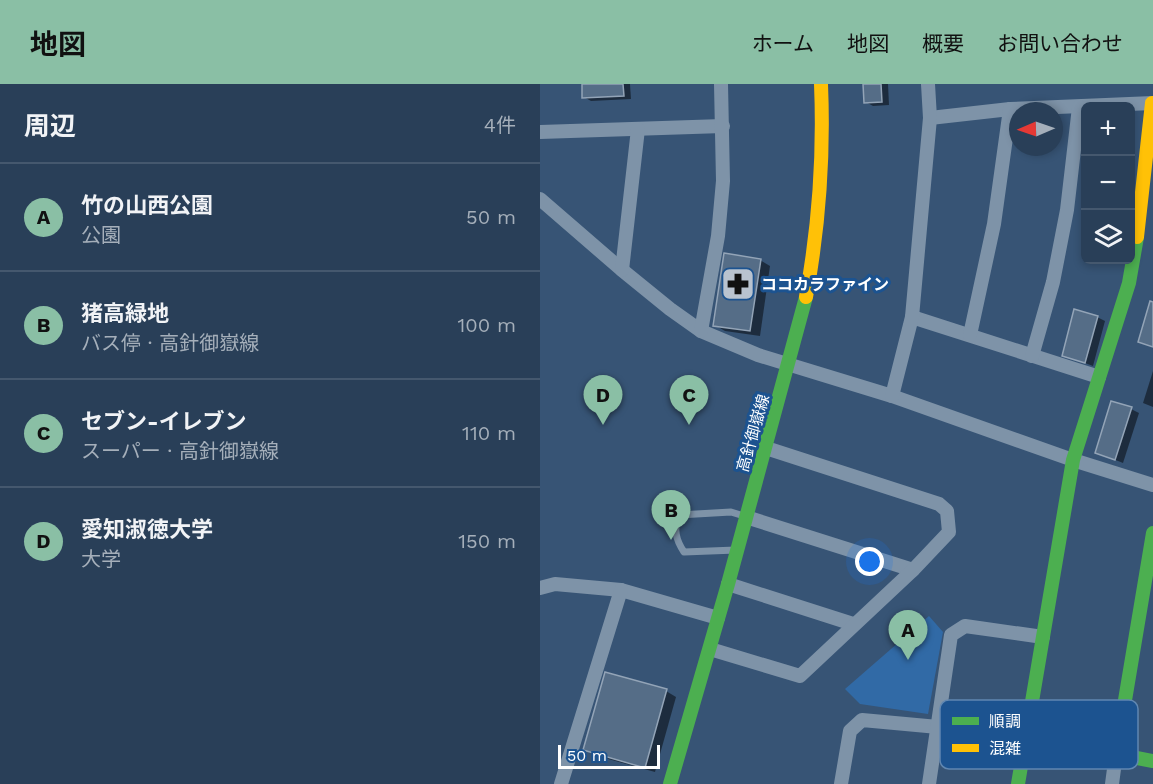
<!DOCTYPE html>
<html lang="ja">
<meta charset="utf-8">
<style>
body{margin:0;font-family:"Work Sans","Noto Sans JP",sans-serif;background:#354a61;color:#f1f3f6}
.controls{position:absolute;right:18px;top:18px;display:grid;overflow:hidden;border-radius:9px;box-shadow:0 3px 9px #0003}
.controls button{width:54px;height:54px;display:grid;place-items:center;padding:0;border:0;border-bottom:2px solid #45586e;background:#293f58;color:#f1f3f6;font:30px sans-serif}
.compass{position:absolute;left:469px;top:18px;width:54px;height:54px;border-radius:50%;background:#293f58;box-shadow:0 3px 9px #0003;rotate:268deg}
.scale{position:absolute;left:18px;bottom:15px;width:102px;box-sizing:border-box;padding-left:6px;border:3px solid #fff;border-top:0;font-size:16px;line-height:21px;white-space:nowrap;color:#fff;-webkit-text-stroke:4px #1c5390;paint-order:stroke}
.you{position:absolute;left:330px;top:478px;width:21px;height:21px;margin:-15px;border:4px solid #fff;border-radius:50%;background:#1a73e8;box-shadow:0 0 0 9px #1a73e833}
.badge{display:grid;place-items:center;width:39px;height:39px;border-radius:50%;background:#8abfa5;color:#111;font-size:20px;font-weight:700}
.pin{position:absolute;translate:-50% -50px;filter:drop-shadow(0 2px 3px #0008)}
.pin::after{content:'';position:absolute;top:32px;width:21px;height:18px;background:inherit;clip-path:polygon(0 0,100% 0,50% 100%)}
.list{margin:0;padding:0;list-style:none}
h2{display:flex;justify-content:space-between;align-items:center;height:78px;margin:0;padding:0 24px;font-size:26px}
h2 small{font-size:20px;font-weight:400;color:#a5afba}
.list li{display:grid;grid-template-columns:39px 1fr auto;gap:18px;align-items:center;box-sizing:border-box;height:108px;padding:0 24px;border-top:2px solid #45586e}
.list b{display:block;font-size:22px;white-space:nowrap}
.list p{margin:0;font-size:20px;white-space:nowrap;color:#a5afba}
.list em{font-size:20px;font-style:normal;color:#a5afba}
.icon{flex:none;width:33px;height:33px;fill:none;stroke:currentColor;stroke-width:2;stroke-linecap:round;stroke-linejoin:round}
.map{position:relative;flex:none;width:613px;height:700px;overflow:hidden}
header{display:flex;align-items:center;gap:36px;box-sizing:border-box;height:84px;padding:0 30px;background:#8abfa5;color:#111}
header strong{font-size:28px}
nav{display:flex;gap:33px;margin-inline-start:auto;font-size:21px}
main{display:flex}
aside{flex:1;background:#293f58}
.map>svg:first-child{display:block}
</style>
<header>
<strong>地図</strong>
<nav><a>ホーム</a><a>地図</a><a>概要</a><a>お問い合わせ</a></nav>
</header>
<main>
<aside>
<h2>周辺<small>4件</small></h2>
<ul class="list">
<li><span class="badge">A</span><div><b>竹の山西公園</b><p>公園</p></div><em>50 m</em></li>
<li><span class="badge">B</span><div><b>猪高緑地</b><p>バス停 · 高針御嶽線</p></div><em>100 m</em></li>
<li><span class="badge">C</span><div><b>セブン-イレブン</b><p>スーパー · 高針御嶽線</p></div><em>110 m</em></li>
<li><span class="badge">D</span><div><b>愛知淑徳大学</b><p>大学</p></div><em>150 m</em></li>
</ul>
</aside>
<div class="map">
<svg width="613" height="700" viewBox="0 0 613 700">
<rect width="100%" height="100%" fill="#375475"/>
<path fill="#316aa6" d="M389,532l14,16 -15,82 -68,-10 -15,-15z"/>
<g fill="#0007">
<path d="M43,0h47l1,15 -40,2 -7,-4z"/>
<path d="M325,0h23l1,21 -16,1 -7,-4z"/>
<path d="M220,176l10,6 -10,70 -35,-5 -10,-6z"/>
<path d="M557,233l8,4 -12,45 -29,-11z"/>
<path d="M613,287v36l-10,-4z"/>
<path d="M591,325l8,4 -16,50 -27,-11z"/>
<path d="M126,607l10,6 -21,75 -61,-17 -10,-6z"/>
</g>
<g fill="#556d87" stroke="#93a4b7" stroke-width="1.5">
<path d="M42,0h41l1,12 -42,2z"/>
<path d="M323,0h18l1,18 -18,1z"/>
<path d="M184,169l37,6 -11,72 -37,-5z"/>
<path d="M610,217l3,1v45l-15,-5z"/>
<path d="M534,225l24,7 -13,47 -23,-7z"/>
<path d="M571,317l21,6 -17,53 -20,-7z"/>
<path d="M65,588l62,17 -22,79 -62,-18z"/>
</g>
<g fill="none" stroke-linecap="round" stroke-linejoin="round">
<path stroke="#7e93a8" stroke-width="7" d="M196,466l-52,2c-8,-12 -11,-23 -5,-37l52,-3 13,4"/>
<g stroke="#7e93a8" stroke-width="14">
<path d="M390,34l80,-9 143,-6"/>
<path d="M0,48l183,-6"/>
<path d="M0,115l82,71 48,39 31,22 57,24 134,41 181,64 80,25"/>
<path d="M82,186l16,-141"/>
<path d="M372,233l187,60"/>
<path d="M161,247l17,-95 5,-55 -2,-97"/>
<path d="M430,251l24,-111 16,-115"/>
<path d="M492,272l21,-74 14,-72 12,-103"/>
<path d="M352,312l20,-79 18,-199 -2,-34"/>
<path d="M206,433l167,53"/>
<path d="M188,500l125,40"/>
<path d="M0,504l15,-4 66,6 97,28"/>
<path d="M170,565l90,27 113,-106 36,-38 -2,-21 -8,-7 -173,-56"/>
<path d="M21,700l60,-194"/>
<path d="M301,700l9,-53 12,-11 76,7 178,27 -4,30"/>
<path d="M389,700l22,-149 14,-9 78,11"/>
</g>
<g stroke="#4caf50" stroke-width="14">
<path d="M613,449l-37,221 37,7"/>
<path d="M130,700l58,-200 78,-287"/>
<path d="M478,700l55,-324 56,-177 8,-46"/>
</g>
<g stroke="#ffc107" stroke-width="14">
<path d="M597,153l15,-134"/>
<path d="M266,213c13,-71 18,-141 15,-213"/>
</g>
</g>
<defs>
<symbol id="pharmacy-square" viewBox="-11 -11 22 22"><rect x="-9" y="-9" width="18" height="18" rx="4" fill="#b9c3cf" stroke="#1c5390"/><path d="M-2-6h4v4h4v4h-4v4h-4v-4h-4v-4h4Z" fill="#111"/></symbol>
</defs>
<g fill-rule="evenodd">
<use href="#pharmacy-square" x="179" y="181" width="38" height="38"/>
</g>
<g text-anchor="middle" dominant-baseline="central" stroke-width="6" stroke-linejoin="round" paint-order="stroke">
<g font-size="16" font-weight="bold" fill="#fff" stroke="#1c5390" text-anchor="start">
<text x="221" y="200">ココカラファイン</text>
</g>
<g font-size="16" fill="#fff" stroke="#1c5390">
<text transform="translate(213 349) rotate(-74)">高針御嶽線</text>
</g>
</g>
<rect x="400" y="616" width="198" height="69" rx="9" fill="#1c5390" stroke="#6087b1" stroke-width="1.5"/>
<rect x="412" y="633" width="27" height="8" fill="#4caf50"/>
<rect x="412" y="660" width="27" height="8" fill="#ffc107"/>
<g font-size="16" fill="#fff">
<text x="449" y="643">順調</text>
<text x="449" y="670">混雑</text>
</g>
</svg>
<div class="controls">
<button>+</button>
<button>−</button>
<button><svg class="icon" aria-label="layers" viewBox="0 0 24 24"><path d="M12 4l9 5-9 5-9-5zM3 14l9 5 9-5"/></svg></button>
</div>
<svg class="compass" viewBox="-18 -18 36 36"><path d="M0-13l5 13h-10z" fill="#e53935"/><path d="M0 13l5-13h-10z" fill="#a5afba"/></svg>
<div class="scale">50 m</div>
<div class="you"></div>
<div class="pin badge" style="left:368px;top:576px">A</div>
<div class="pin badge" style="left:131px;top:456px">B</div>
<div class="pin badge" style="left:149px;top:341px">C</div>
<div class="pin badge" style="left:63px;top:341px">D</div>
</div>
</main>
